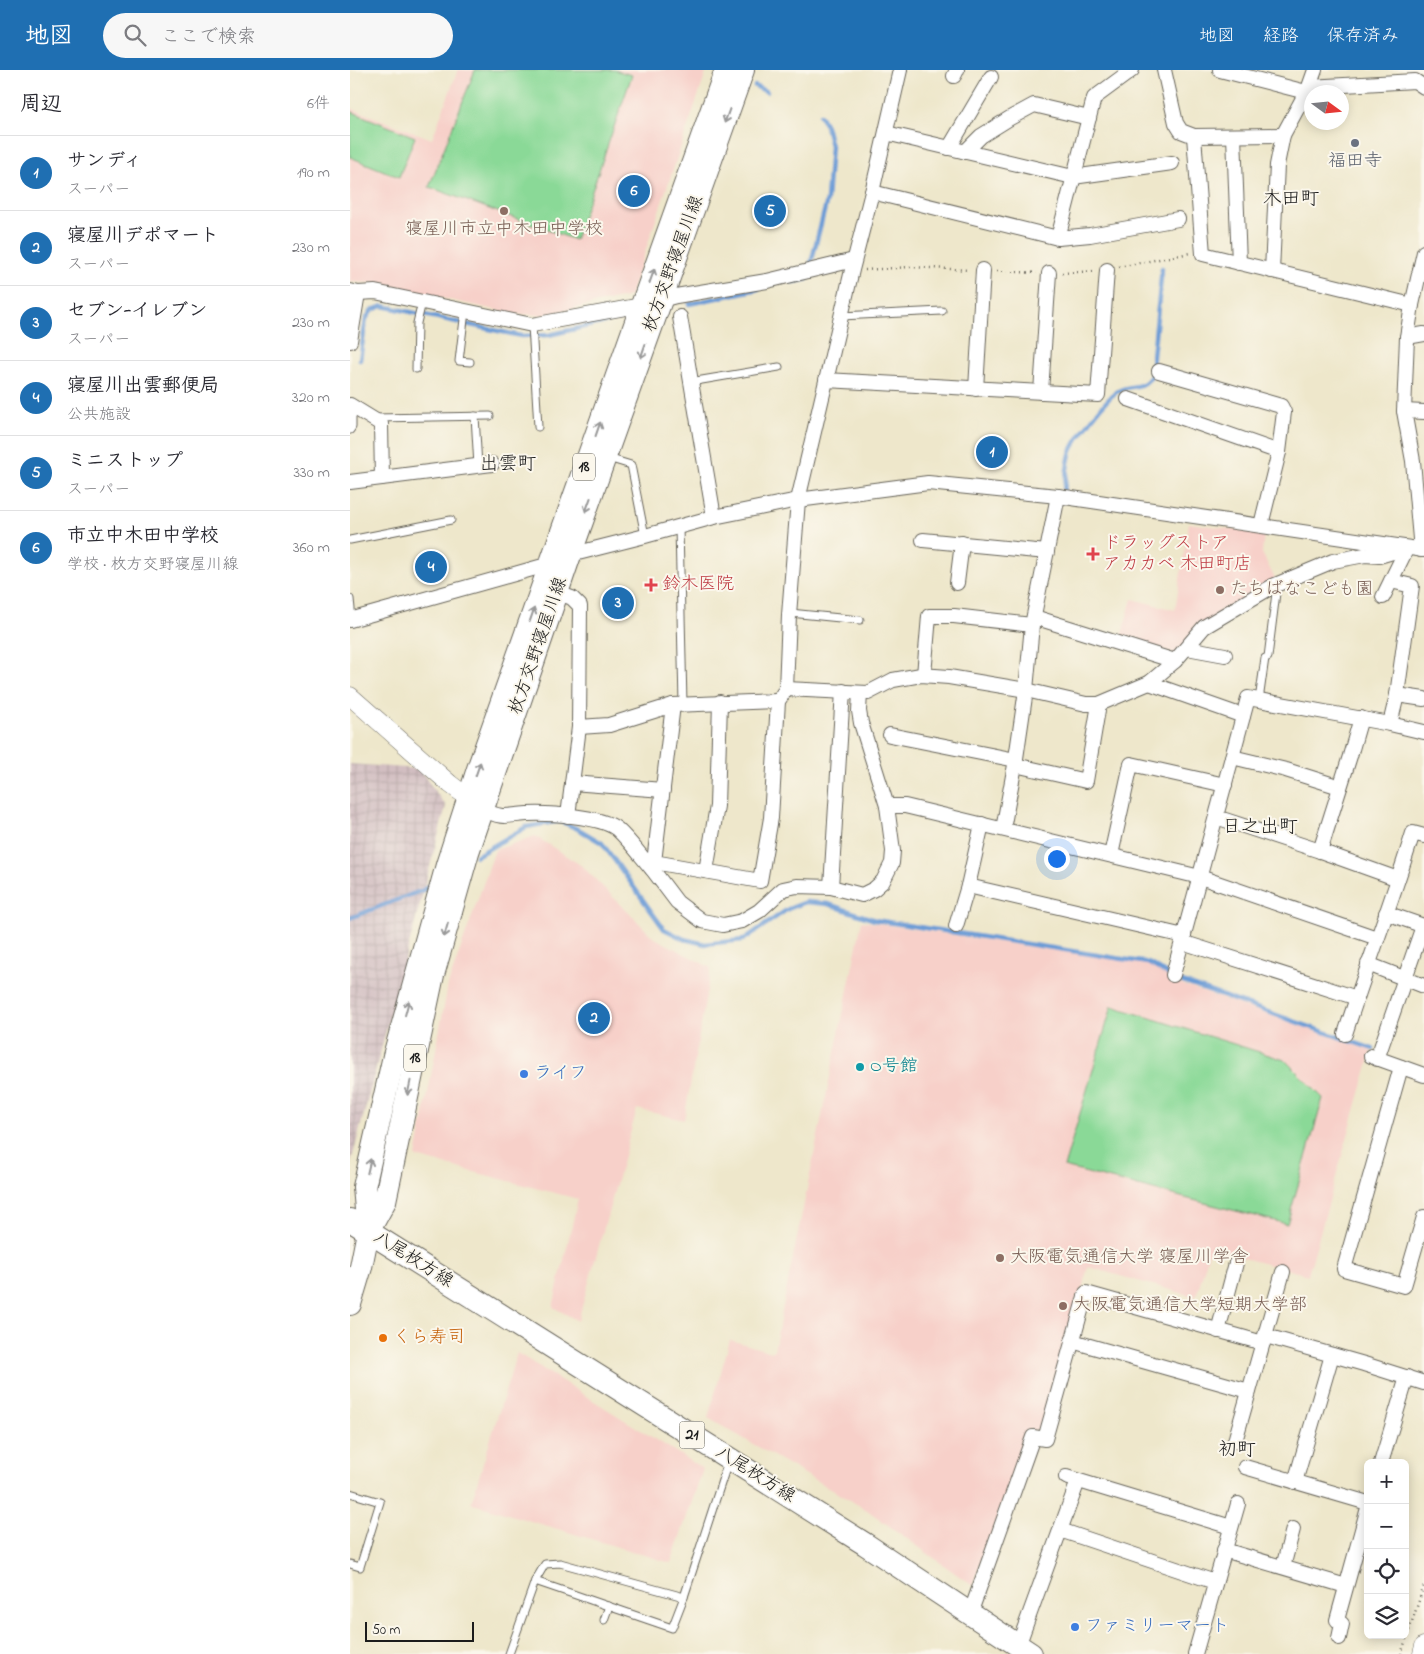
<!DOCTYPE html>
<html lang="ja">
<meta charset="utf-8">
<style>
body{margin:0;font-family:"Indie Flower","Klee One",sans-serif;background:#f7f7f7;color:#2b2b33}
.controls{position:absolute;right:15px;bottom:15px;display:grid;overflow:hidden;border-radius:8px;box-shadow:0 2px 12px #0003}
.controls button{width:45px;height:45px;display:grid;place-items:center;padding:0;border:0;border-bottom:1px solid #e1e1e2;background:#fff;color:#2b2b33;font:25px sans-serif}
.compass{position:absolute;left:954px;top:15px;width:45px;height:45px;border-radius:50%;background:#fff;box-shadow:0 2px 12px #0003;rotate:105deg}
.scale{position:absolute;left:15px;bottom:12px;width:109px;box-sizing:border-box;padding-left:5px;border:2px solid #1c1c1c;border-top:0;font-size:14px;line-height:18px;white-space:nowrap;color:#1c1c1c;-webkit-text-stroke:4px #fbf7ec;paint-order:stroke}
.you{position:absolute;left:706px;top:788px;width:18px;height:18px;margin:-12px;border:4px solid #fff;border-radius:50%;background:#1a73e8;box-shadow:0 0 0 8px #1a73e833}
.badge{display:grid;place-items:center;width:32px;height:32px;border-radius:50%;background:#1f6fb2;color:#fff;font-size:16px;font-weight:700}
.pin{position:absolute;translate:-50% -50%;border:2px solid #fff;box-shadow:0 1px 5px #0006}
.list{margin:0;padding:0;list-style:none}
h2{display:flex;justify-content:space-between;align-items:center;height:65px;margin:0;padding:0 20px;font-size:21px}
h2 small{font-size:16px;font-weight:400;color:#7c7c81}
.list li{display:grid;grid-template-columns:32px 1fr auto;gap:15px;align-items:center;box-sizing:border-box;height:75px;padding:0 20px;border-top:1px solid #e1e1e2}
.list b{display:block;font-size:19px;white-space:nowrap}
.list p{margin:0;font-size:16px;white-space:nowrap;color:#7c7c81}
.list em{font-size:16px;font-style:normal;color:#7c7c81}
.icon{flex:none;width:28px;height:28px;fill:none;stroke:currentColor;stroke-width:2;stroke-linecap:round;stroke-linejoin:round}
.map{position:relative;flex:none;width:1074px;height:1584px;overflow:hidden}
header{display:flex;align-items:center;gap:30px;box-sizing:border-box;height:70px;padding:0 25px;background:#1f6fb2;color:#fff}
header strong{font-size:24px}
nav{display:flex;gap:28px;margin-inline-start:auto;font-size:18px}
.search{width:350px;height:45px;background:#f7f7f7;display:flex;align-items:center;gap:12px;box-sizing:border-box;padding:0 18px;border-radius:28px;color:#7c7c81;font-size:19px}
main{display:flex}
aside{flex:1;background:#fff}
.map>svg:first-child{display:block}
</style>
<header>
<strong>地図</strong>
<div class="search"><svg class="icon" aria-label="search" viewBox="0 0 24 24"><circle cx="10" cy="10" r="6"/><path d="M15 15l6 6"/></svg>ここで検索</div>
<nav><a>地図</a><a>経路</a><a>保存済み</a></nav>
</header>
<main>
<aside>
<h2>周辺<small>6件</small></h2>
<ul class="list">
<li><span class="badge">1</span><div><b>サンディ</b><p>スーパー</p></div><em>190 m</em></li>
<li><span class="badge">2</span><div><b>寝屋川デポマート</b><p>スーパー</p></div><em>230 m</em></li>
<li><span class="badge">3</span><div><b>セブン-イレブン</b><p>スーパー</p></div><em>230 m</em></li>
<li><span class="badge">4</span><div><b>寝屋川出雲郵便局</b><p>公共施設</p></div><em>320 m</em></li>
<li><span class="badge">5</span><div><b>ミニストップ</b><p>スーパー</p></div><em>330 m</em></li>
<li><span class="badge">6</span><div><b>市立中木田中学校</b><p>学校 · 枚方交野寝屋川線</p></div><em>360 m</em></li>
</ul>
</aside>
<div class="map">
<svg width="1074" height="1584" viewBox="0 0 1074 1584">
<defs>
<pattern id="industrial-grid" width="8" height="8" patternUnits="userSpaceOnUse" patternTransform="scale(1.25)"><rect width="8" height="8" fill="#d2bec1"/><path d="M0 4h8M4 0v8" fill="none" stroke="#b4a3a5"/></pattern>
</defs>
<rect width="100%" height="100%" fill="#fbf7ec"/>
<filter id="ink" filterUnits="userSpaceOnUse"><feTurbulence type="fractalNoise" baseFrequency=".02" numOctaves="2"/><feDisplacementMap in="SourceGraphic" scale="10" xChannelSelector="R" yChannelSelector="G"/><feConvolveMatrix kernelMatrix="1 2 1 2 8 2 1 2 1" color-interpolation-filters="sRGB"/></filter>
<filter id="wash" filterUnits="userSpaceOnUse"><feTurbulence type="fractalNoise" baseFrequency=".0096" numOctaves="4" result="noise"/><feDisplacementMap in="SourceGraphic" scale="20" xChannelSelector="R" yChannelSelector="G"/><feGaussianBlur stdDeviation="1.12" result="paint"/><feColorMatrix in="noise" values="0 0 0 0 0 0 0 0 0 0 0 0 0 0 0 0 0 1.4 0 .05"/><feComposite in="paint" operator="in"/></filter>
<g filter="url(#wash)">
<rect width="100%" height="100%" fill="#eee7cb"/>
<g fill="#f7d0c9">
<path d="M108,0h249l-77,226 -87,19 -29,-1 -142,-31 -22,-1v-174l82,31z"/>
<path d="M839,453l75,11 -2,19 14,28 -100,73 -55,-17 11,-38 43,11z"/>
<path d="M185,766l47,30 71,71 58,31 -27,152 -47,-11 -59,212 -25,-14 25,-108 -162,-42 32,-172 47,-135z"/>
<path d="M512,851l287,44 28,18 195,68 -64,224 -98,-26 -14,48 -108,-30 -45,160 -6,4 -8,-1 -56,156 -106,-76 -159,-92 22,-78 42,12 2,-2z"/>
<path d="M167,1283l186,116 -32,94 -200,-60z"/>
</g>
<path fill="url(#industrial-grid)" d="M0,694l69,5 27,37 -96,360z"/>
<g fill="#8ad997" stroke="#537a5a">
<path d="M125,0h139l18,5 -57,165 -146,-53z"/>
<path d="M0,41l65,26 -16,40 -49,-20z"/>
<path d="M762,936l173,54 38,38 -36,126 -223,-57z"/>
</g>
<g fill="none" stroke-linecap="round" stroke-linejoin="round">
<g stroke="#6d9cd6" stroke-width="4.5">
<path d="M405,16l12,6"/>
<path d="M443,212l14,-3 20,-79 4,-54 -5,-20 -6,-11"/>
<path d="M339,234l69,-15"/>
<path d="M10,290l6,-41 6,-9 11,-4 138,30 28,-1 73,-17"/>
<path d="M714,419c2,-11 3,-24 6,-35 4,-13 38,-59 50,-64 13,-6 22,0 31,-14l11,-108"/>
<path d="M126,786l50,-29 34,-6 20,9 22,13 62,86 20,10 21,5 38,-4 45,-31 18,-7 22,2 47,16 273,43 32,18 193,68"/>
<path d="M0,848l73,-28 11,-7"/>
</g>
</g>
</g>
<g filter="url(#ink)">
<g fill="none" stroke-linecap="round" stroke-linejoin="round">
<defs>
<g id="service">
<path d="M115,241l-6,50 11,1"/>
<path d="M491,246l101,-5"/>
<path d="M182,255l6,102"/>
<path d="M66,299l1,-46 5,-21"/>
<path d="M340,312l89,-15"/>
<path d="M125,346l3,50"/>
<path d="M25,348l115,-2"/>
<path d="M0,360l2,-3v-20"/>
<path d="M258,388l23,7 14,71"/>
<path d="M329,457l4,177"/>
<path d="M0,470l101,-20"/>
<path d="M0,529l2,20"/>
<path d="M440,543l70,7"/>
<path d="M909,630l6,-42 3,-1 9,-72"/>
<path d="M0,1423l30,9 -20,65 -10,-3"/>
<path d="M185,1511l137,47 12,-31 44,-135"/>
<path d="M254,1550l5,-14"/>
<path d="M159,1584l26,-73 10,-17 15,-1 124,34"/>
</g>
<g id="minor">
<path d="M814,0l12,53 5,8 13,5 89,-1"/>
<path d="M870,0l86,22"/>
<path d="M604,6l3,-6"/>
<path d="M959,17l6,-17"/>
<path d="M536,63l187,44 99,-14"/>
<path d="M844,66l9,118 209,51"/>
<path d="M884,66l5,127"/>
<path d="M599,78l42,-71"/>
<path d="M615,82l16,-16 29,-18 24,-13 55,13"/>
<path d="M522,122l186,46 32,-3 88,-16"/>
<path d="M708,168l36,-140 38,-28"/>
<path d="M922,201l5,-106 6,-30 26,-48 106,-6 9,6"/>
<path d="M0,221l8,2 17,-1 157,33 110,-20 34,-9 91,-15 87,-21"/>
<path d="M330,247l34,200"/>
<path d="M1057,267l17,-3"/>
<path d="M0,271l8,-48"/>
<path d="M809,301l122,35 3,6 -5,40 -18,73"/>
<path d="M476,310l272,15 9,-125"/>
<path d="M626,319l7,-119"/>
<path d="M691,322l8,-119"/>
<path d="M778,329l151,53"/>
<path d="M0,335l31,19 1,54"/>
<path d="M1054,341l20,1"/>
<path d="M0,412l142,-18"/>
<path d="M573,470l124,12"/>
<path d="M1071,480l-8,-89 -9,-50 3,-74 5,-32 12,-53"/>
<path d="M607,513l5,-40"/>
<path d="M208,523l14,5 8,8 -1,121 30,-2 64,-20 105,-4"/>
<path d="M1033,527l24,-49"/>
<path d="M684,547l141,44"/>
<path d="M0,550l200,-56 20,-9 75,-19 69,-19 84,-17 130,-17 130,13 366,54"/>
<path d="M837,578l38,7"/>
<path d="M574,605l5,-59h25l78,9"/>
<path d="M799,613l94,33"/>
<path d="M436,619l82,4 25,-13 28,-5 28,2 77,13 60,14h13l50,-21 26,-22 29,-34 69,-41 60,-25 32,-6 14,1 24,-7"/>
<path d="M1047,625l27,4"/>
<path d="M323,635l-19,157 106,19 11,-63 7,-117 8,-12 3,-74 9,-115 54,-230 20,-78 28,-122"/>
<path d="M1040,654l7,-29 15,-109 -21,-5"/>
<path d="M540,665l126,25"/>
<path d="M882,687l54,13 54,17"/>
<path d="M665,695l71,16 13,-77"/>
<path d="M222,713l91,7"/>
<path d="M537,736h18l295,71 177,61"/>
<path d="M134,739c18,11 23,6 43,5 21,-1 74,2 90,15 13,12 24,27 35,40"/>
<path d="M218,746l11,-89"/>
<path d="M866,747l104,34 78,28"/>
<path d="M653,759l12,-64 11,-75 6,-65 26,-129"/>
<path d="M970,781l30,-95 11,-38"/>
<path d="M761,785l20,-91 94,21"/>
<path d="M304,792l-2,7 25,33 25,19 21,4 19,-4 17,-10 24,-22 14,-3 34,1 31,8 12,-6 9,-8 9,-18 1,-12 -6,-45 -26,-83 -2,-12 1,-18"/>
<path d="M356,801l11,-65 3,-104"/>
<path d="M618,816l216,50"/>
<path d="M481,817l12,-196"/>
<path d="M1036,843l38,13"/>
<path d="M606,856l12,-40 14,-62"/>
<path d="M832,872l175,56"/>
<path d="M1018,894l56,22"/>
<path d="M823,905l75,-277 142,26 34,8"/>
<path d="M995,964c22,-68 47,-133 68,-201l11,3"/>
<path d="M1021,986l53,19"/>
<path d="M1027,989l46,-133"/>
<path d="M1051,997l-57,202 60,17 20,-69"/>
<path d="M868,1261l18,-68"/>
<path d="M916,1266l98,28 60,19"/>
<path d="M722,1271l177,50"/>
<path d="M885,1371l48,-169"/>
<path d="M1031,1393l26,-86"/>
<path d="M895,1397l123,36"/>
<path d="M716,1407l165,50"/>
<path d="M945,1412l37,-127"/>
<path d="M710,1460l155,52"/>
<path d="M874,1480l122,36"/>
<path d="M933,1497l10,-38"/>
<path d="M620,1544l63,-177 12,2 41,-146 177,50"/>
<path d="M989,1568l3,-14 -5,-4 31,-112"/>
<path d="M668,1576l60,-165"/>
<path d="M845,1584l43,-150"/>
</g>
<g id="tertiary">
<path d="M0,626l100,88 29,22"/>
<path d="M1072,1584l2,-8"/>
</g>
<g id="primary">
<path d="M0,1150l515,324 166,110"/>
<path d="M18,1162l17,-31 48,-226 35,-123 102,-297 173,-485"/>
<path d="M0,1234l11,-37 7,-35 -4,-45 30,-131 53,-191 31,-96 164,-464 84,-235"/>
</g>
</defs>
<use href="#service" stroke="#666359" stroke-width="9"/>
<use href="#minor" stroke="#666359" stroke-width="16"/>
<use href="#tertiary" stroke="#666359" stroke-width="19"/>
<use href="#primary" stroke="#666359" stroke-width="24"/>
<g stroke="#666359" stroke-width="2.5" stroke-dasharray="1 4" stroke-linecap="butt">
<path d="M769,197l71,-14"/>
<path d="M515,200l45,-3 59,3"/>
<path d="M647,201l40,2"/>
<path d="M712,203l32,-2"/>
<path d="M1051,1584l23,-68"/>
</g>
<use href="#service" stroke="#fff" stroke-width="7"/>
<use href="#minor" stroke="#fff" stroke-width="14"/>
<use href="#tertiary" stroke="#fff" stroke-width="18"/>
<use href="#primary" stroke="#fff" stroke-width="22"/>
</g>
<defs><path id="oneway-shaft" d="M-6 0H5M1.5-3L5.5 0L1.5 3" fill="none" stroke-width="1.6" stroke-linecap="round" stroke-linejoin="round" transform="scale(1.25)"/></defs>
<g stroke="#999">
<use href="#oneway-shaft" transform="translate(377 46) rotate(110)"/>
<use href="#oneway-shaft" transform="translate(302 206) rotate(-70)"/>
<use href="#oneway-shaft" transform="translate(293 281) rotate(109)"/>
<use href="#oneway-shaft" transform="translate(248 359) rotate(-71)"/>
<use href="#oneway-shaft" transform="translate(238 435) rotate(110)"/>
<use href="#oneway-shaft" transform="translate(182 545) rotate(-71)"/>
<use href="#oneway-shaft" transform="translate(128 699) rotate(-71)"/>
<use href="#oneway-shaft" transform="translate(96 860) rotate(106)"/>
<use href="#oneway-shaft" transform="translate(57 938) rotate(-75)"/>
<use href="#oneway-shaft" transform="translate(59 1018) rotate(102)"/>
<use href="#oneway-shaft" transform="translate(19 1096) rotate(-77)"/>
</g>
</g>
<circle fill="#6b7280" stroke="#fbf7ec" stroke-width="2" cx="1005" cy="73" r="5"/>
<g fill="#8d6e63" stroke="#fbf7ec" stroke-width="2">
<circle cx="154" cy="141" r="5"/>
<circle cx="870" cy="520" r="5"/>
<circle cx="650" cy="1188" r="5"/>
<circle cx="713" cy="1236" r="5"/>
</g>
<g fill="#e0444e" stroke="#fbf7ec" stroke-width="2">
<path d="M740.5 476.5h5v5h5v5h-5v5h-5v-5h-5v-5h5z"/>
<path d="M298.5 507.5h5v5h5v5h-5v5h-5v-5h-5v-5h5z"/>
</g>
<circle fill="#0f9aa8" stroke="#fbf7ec" stroke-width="2" cx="510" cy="997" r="5"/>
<g fill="#3f7fe0" stroke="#fbf7ec" stroke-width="2">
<circle cx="174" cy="1004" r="5"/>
<circle cx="725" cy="1557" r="5"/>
</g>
<circle fill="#e8710a" stroke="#fbf7ec" stroke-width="2" cx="33" cy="1268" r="5"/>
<g text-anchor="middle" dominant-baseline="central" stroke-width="4" stroke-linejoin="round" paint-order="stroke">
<g fill="#fbf7ec" stroke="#5f5e5a" stroke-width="1">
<rect x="223" y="383.5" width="22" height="27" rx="4"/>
<rect x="54" y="974.5" width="22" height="27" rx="4"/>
<rect x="329.5" y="1351.5" width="25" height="27" rx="4"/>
</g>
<g font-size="16" font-weight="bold" fill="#1c1c1c">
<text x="234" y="397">18</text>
<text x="65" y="988">18</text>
<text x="342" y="1365">21</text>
</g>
<g font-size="18" fill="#5b616d" stroke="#fbf7ec">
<text x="1005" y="92">福田寺</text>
</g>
<g font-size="18" fill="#785e54" stroke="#fbf7ec" text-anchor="start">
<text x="154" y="160" text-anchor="middle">寝屋川市立中木田中学校</text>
<text x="880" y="520">たちばなこども園</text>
<text x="660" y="1188">大阪電気通信大学 寝屋川学舎</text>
<text x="723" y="1236">大阪電気通信大学短期大学部</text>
</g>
<g font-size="18" fill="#1c1c1c" stroke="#fbf7ec">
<text transform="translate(324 194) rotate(-70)">枚方交野寝屋川線</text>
<text transform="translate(189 576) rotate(-71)">枚方交野寝屋川線</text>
<text transform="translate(63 1190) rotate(32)">八尾枚方線</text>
<text transform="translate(405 1405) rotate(32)">八尾枚方線</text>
</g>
<g font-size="18" fill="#be3a42" stroke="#fbf7ec" text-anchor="start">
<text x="753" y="474">ドラッグストア<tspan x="753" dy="21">アカカベ 木田町店</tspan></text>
<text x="312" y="515">鈴木医院</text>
</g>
<g font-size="18" fill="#0d838f" stroke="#fbf7ec" text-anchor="start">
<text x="520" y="997">O号館</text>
</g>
<g font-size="18" fill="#366cbe" stroke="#fbf7ec" text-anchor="start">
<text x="184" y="1004">ライフ</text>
<text x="735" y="1557">ファミリーマート</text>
</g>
<g font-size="18" fill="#c56008" stroke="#fbf7ec" text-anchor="start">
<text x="43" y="1268">くら寿司</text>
</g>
<g font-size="19" fill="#1c1c1c" stroke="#fbf7ec">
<text x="941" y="129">木田町</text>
<text x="158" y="394">出雲町</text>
<text x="910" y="757">日之出町</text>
<text x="887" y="1380">初町</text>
</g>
</g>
</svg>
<div class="controls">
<button>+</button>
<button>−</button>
<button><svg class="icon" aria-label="locate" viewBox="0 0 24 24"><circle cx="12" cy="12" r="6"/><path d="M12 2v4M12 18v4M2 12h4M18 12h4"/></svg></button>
<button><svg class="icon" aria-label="layers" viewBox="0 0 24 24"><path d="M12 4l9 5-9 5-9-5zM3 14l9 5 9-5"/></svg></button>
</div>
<svg class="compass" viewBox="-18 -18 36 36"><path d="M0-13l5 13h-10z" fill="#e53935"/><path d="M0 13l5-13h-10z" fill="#7c7c81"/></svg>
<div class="scale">50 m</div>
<div class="you"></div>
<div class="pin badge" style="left:642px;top:382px">1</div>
<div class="pin badge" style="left:244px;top:948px">2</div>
<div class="pin badge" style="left:268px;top:533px">3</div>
<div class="pin badge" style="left:81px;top:497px">4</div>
<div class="pin badge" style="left:420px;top:141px">5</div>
<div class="pin badge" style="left:284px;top:121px">6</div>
</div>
</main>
